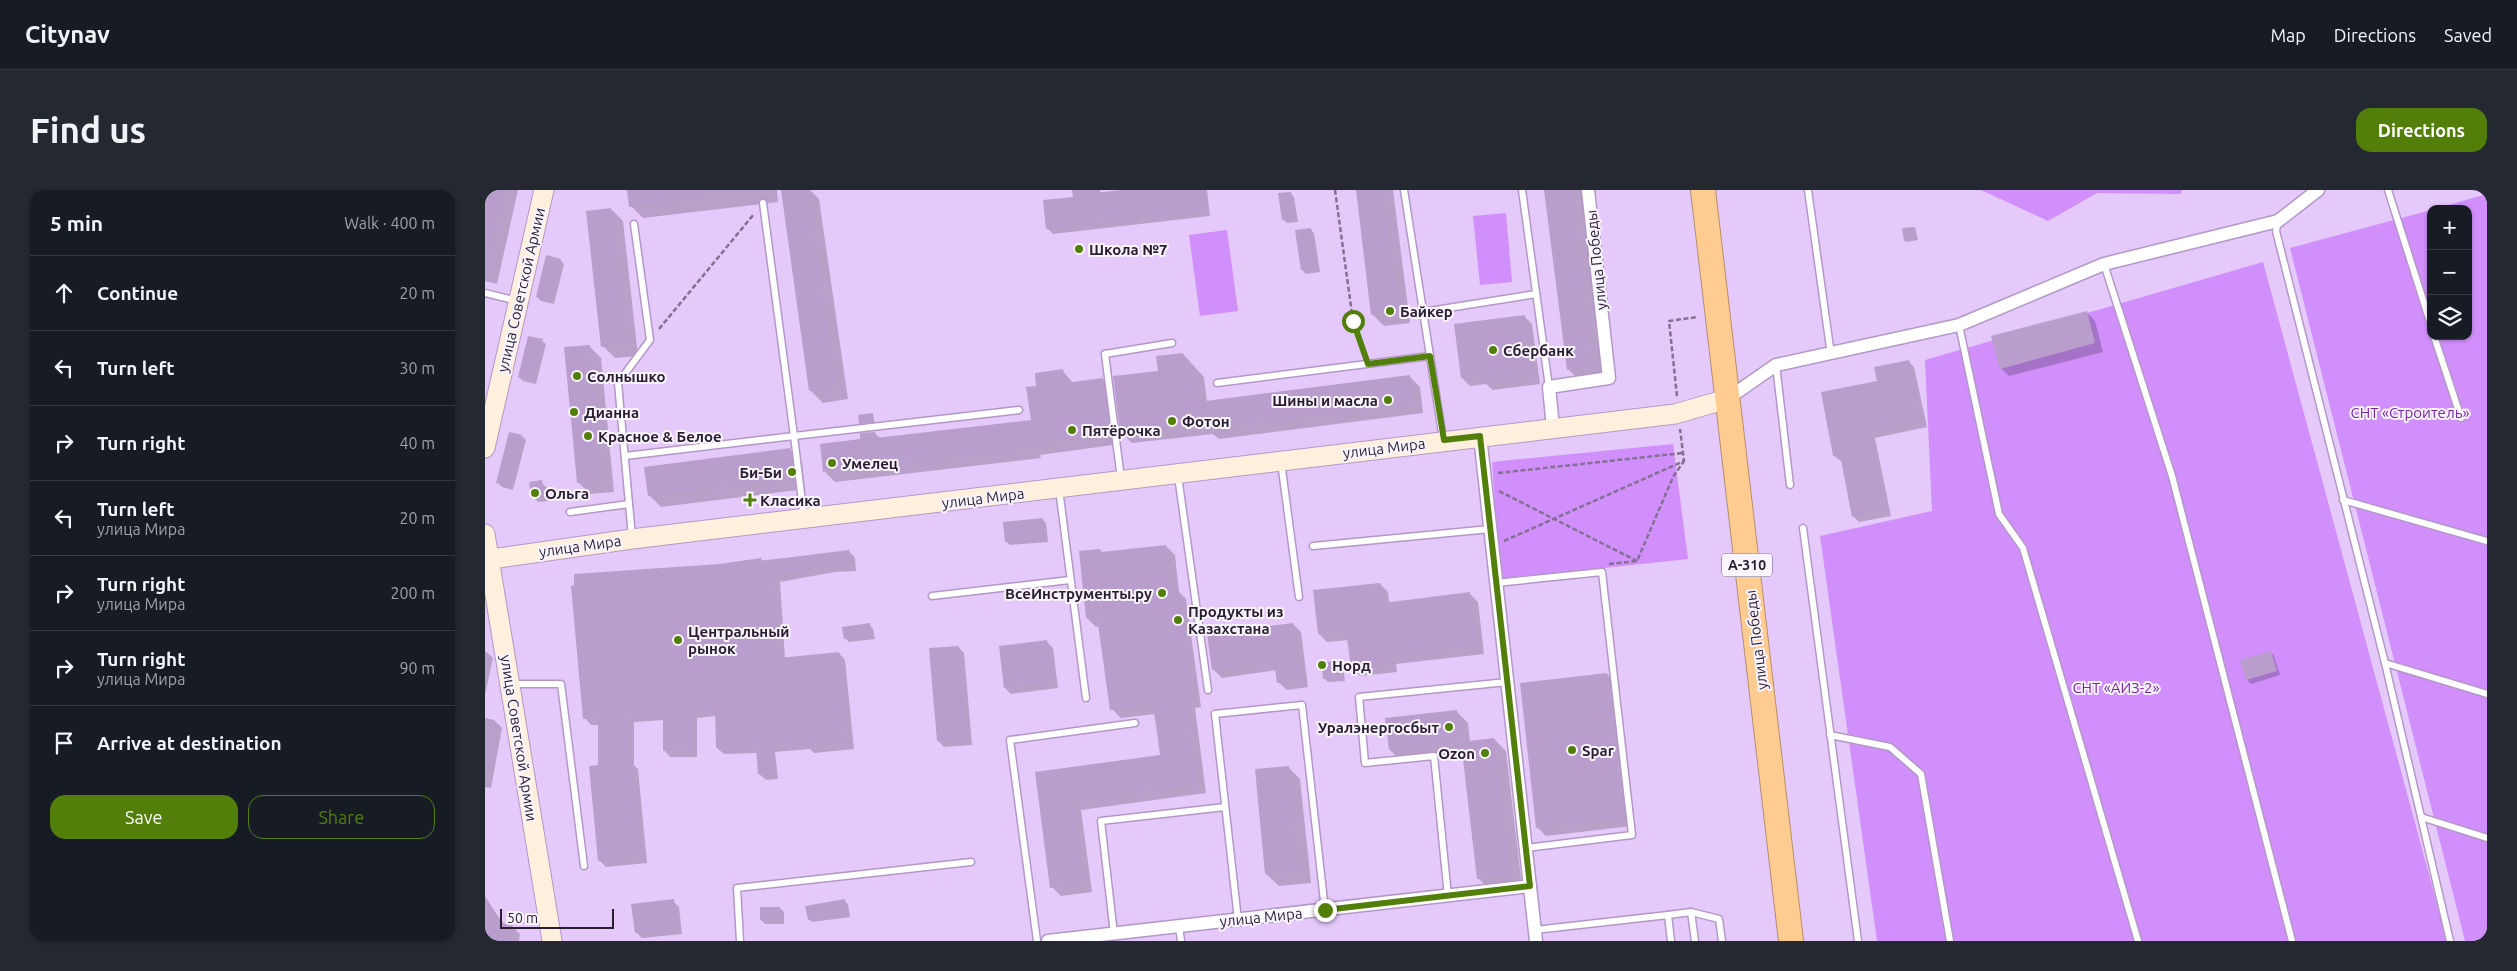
<!DOCTYPE html>
<meta charset="utf-8">
<style>
body{margin:0;font-family:Ubuntu,sans-serif;background:#242831;color:#f1f3f6}
.controls{position:absolute;right:15px;top:15px;display:grid;overflow:hidden;border-radius:10px;box-shadow:0 1px 4px #0004}
.controls button{width:45px;height:45px;display:grid;place-items:center;padding:0;border:0;border-bottom:1px solid #363941;background:#171b24;color:#f1f3f6;font:25px sans-serif}
.scale{position:absolute;left:15px;bottom:12px;width:114px;box-sizing:border-box;padding-left:5px;border:2px solid #281e30;border-top:0;font-size:14px;line-height:18px;white-space:nowrap;color:#281e30;-webkit-text-stroke:4px #faf4ff;paint-order:stroke}
.stop{position:absolute;width:15px;height:15px;margin:-11px;border:4px solid #517f0a;border-radius:50%;background:#fff}
.stop.end{background:#517f0a;border-color:#fff;box-shadow:0 1px 5px #0008}
.list{margin:0;padding:0;list-style:none}
h2{display:flex;justify-content:space-between;align-items:center;height:65px;margin:0;padding:0 20px;font-size:21px}
h2 small{font-size:16px;font-weight:400;color:#9ea1a6}
.list li{display:grid;grid-template-columns:32px 1fr auto;gap:15px;align-items:center;box-sizing:border-box;height:75px;padding:0 20px;border-top:1px solid #363941}
.list b{display:block;font-size:19px;white-space:nowrap}
.list p{margin:0;font-size:16px;white-space:nowrap;color:#9ea1a6}
.list em{font-size:16px;font-style:normal;color:#9ea1a6}
.actions{display:flex;gap:10px;padding:15px 20px}
.actions a{flex:1;padding:11px 0;border:1px solid #517f0a;border-radius:15px;text-align:center;font-size:18px;color:#517f0a}
.actions .main{background:#517f0a;color:#fff}
.icon{flex:none;width:28px;height:28px;fill:none;stroke:currentColor;stroke-width:2;stroke-linecap:round;stroke-linejoin:round}
.map{position:relative;flex:none;width:2002px;height:751px;overflow:hidden;border-radius:15px}
header{display:flex;align-items:center;gap:30px;box-sizing:border-box;height:70px;padding:0 25px;background:#171b24;border-bottom:1px solid #363941}
header strong{font-size:24px}
nav{display:flex;gap:28px;margin-inline-start:auto;font-size:18px}
.intro{display:flex;align-items:center;justify-content:space-between;box-sizing:border-box;height:120px;padding:0 30px}
h1{margin:0;font-size:35px}
.button{padding:12px 22px;border-radius:15px;background:#517f0a;color:#fff;font-size:18px;font-weight:700}
main{display:flex;gap:30px;padding:0 30px}
aside{flex:1;background:#171b24;border-radius:15px;box-shadow:0 1px 4px #0004}
.map>svg:first-child{display:block}
</style>
<header>
<strong>Citynav</strong>
<nav><a>Map</a><a>Directions</a><a>Saved</a></nav>
</header>
<div class="intro"><h1>Find us</h1><a class="button">Directions</a></div>
<main>
<aside>
<h2>5 min<small>Walk · 400 m</small></h2>
<ul class="list">
<li><svg class="icon" aria-label="ahead" viewBox="0 0 24 24"><path d="M12 20V5M6 11l6-6 6 6"/></svg><div><b>Continue</b></div><em>20 m</em></li>
<li><svg class="icon" aria-label="left" viewBox="0 0 24 24"><path d="M17 20v-9H6M10 6l-5 5 5 5"/></svg><div><b>Turn left</b></div><em>30 m</em></li>
<li><svg class="icon" aria-label="right" viewBox="0 0 24 24"><path d="M7 20v-9h11M14 6l5 5-5 5"/></svg><div><b>Turn right</b></div><em>40 m</em></li>
<li><svg class="icon" aria-label="left" viewBox="0 0 24 24"><path d="M17 20v-9H6M10 6l-5 5 5 5"/></svg><div><b>Turn left</b><p>улица Мира</p></div><em>20 m</em></li>
<li><svg class="icon" aria-label="right" viewBox="0 0 24 24"><path d="M7 20v-9h11M14 6l5 5-5 5"/></svg><div><b>Turn right</b><p>улица Мира</p></div><em>200 m</em></li>
<li><svg class="icon" aria-label="right" viewBox="0 0 24 24"><path d="M7 20v-9h11M14 6l5 5-5 5"/></svg><div><b>Turn right</b><p>улица Мира</p></div><em>90 m</em></li>
<li><svg class="icon" aria-label="arrive" viewBox="0 0 24 24"><path d="M6 21V4h12l-3 4 3 4H6"/></svg><div><b>Arrive at destination</b></div></li>
</ul>
<div class="actions"><a class="main">Save</a><a>Share</a></div>
</aside>
<div class="map">
<svg width="2002" height="751" viewBox="0 0 2002 751">
<rect width="100%" height="100%" fill="#e6c9fb"/>
<g fill="#d08ffa">
<path d="M1496,0h201l-1,4 -84,-1 -49,28z"/>
<path d="M2002,4v747h-22l-175,-693 141,-38v126h37v-127h-34z"/>
<path d="M1021,23l6,69 -32,3 -7,-69z"/>
<path d="M742,40l11,81 -38,5 -11,-81z"/>
<path d="M1778,72l184,679h-570l-57,-405 112,-25 -7,-151z"/>
<path d="M1188,254l15,115 -188,20 -8,-117z"/>
</g>
<g fill="#0003">
<path d="M0,0h33l-21,94 -12,-3z"/>
<path d="M144,0h148l1,12 -135,16 -12,-12z"/>
<path d="M304,0h21l9,9 29,200 -25,4 -12,-12z"/>
<path d="M588,0h27l1,4 30,-4h76l3,26 -157,18 -6,-6 27,-30z"/>
<path d="M872,0h36l17,133 -26,3 -12,-12z"/>
<path d="M1060,0h39l24,193 -23,3 -17,-17z"/>
<path d="M805,3l4,4 4,25 -11,1 -4,-4z"/>
<path d="M126,19l12,12 15,135 -23,2 -12,-12z"/>
<path d="M1946,32v12l-3,-11z"/>
<path d="M1430,38l3,12 -12,2 -1,-2z"/>
<path d="M825,39l4,4 6,39 -14,2 -4,-4 -6,-38z"/>
<path d="M75,70l4,4 -10,40 -13,-3 -4,-4z"/>
<path d="M1601,122l9,9 8,31 -94,24 -8,-8z"/>
<path d="M1039,126l8,8 8,60 -47,6 -7,-6 -16,2 -8,-8z"/>
<path d="M57,151l4,3 -10,40 -13,-3 -4,-4z"/>
<path d="M104,156l12,12 13,134 -24,2 -12,-12z"/>
<path d="M698,164l21,23 3,25 202,-26 11,11 3,26 -204,26 -6,-5 -81,9 -11,-11 38,-60z"/>
<path d="M1423,171l6,6 13,60 -52,11 16,78 -32,6 -6,-6 -11,-54 -8,-6 -12,-63 56,-11z"/>
<path d="M577,180l11,13 30,-4 10,11 7,54 -80,11 1,3 -206,24 -10,-10 37,-31 12,-8 6,5 152,-17 6,-34z"/>
<path d="M387,224l3,9h-15z"/>
<path d="M37,246l4,4 -13,50 -11,-3 -4,-4z"/>
<path d="M305,260l12,12 3,27 -144,18 -12,-12z"/>
<path d="M56,292l6,6 1,13 -10,1 -6,-6z"/>
<path d="M557,329l4,4 2,19 -38,3 -4,-4z"/>
<path d="M681,356l9,9 4,37 7,7 15,108 -6,1 11,85 -125,17 11,82 -31,4 -9,-9 -16,-114 125,-17 -6,-42 -34,4 -9,-9 -12,-83 -4,1 -9,-9 13,-68 3,3z"/>
<path d="M364,361l6,7 1,13 -21,1 -55,10 5,77 54,-6 6,7 9,89 -40,4 -4,-4 -35,3 3,27 -12,1 -7,-6 -1,-21 -34,1 -7,-6 -1,-32 -19,2v39h-27l-6,-7v-30l-30,2v43l4,4 9,94 -41,4 -6,-6 -1,-136h-8l-6,-7 135,-153z"/>
<path d="M895,394l8,8 1,11 81,-9 8,8 6,52 -88,10 1,8 -37,4 -8,-8 -3,-28 -22,2 -8,-8z"/>
<path d="M808,434l8,8 7,55 -21,3 -9,-8 -1,-12 -55,8 -9,-9z"/>
<path d="M384,435l4,4 2,10 -26,3 -4,-4z"/>
<path d="M562,452l6,6 5,40 -47,6 -6,-6z"/>
<path d="M473,457l6,6 8,92 -28,2 -6,-6z"/>
<path d="M0,461l8,7 -8,37z"/>
<path d="M1786,462l3,4 6,19 -29,9 -4,-4 -6,-19z"/>
<path d="M854,472l4,4 2,15 -17,1 -4,-4z"/>
<path d="M1122,484l8,8 17,144 -86,10 -8,-8z"/>
<path d="M971,521l12,12 2,19 24,-3 12,12 16,136 -31,4 -12,-12 -15,-125 -62,8 -12,-12z"/>
<path d="M0,528l9,2 8,8 -11,60 -6,-1z"/>
<path d="M803,577l12,12 11,104 -32,3 -13,-12z"/>
<path d="M188,711l6,6 3,27 -40,4 -6,-6z"/>
<path d="M359,711l4,3 2,13 -38,5 -3,-3z"/>
<path d="M0,718l7,1 13,16 7,1 8,8 -1,7h-34z"/>
<path d="M295,718l4,4v12h-19l-4,-4z"/>
</g>
<g fill="#b99dcd">
<path d="M0,0h18l-13,59 -5,-1z"/>
<path d="M142,0h76v8l-74,9z"/>
<path d="M296,0h27l29,197 -28,4z"/>
<path d="M587,0h24v3l25,-3h82l2,20 -159,19 -3,-29 30,-3z"/>
<path d="M871,0h27l16,121 -28,4z"/>
<path d="M1059,0h26l23,177 -26,3z"/>
<path d="M806,2l4,26 -13,2 -4,-27z"/>
<path d="M126,18l16,136 -26,3 -15,-136z"/>
<path d="M1430,37l2,12 -13,2 -2,-13z"/>
<path d="M826,38l6,40 -16,2 -6,-40z"/>
<path d="M61,65l15,4 -11,42 -14,-4z"/>
<path d="M1602,121l8,32 -95,26 -9,-33z"/>
<path d="M1040,125l7,61 -49,7 -1,-7 -21,2 -7,-54z"/>
<path d="M43,146l15,3 -11,42 -14,-4z"/>
<path d="M105,155l13,136 -26,2 -13,-136z"/>
<path d="M698,163l2,14 9,-1 4,36 212,-27 3,28 -206,26 -1,-6 -86,10 -7,-57 45,-5 -2,-15z"/>
<path d="M1424,170l13,61 -52,11 15,78 -33,7 -12,-62 -7,1 -12,-64 56,-11 -3,-14z"/>
<path d="M578,179l2,14 38,-5 7,56 -79,11v3l-208,24 -3,-28 40,-5v-6l15,-1 1,6 155,-18 -5,-33 10,-1 -1,-13z"/>
<path d="M388,223l1,9 -15,2 -1,-9z"/>
<path d="M24,242l13,3 -13,51 -13,-3z"/>
<path d="M305,258l4,30 -146,18 -4,-29z"/>
<path d="M57,290l1,15 -12,1 -2,-14z"/>
<path d="M558,328l2,20 -40,4 -2,-20z"/>
<path d="M681,355l5,45 7,-1 14,109 -6,1 12,85 -125,17 11,82 -34,5 -15,-116 125,-17 -7,-51 -43,6 -13,-93 -11,1 -7,-67 21,-2 1,3z"/>
<path d="M364,360l1,15 -22,1 -54,10 5,82 60,-6 9,91 -41,4 -1,-4 -36,3 2,27 -14,1 -2,-27 -40,1 -1,-38 -24,2v39h-28v-37l-35,2v46l4,-1 10,96 -44,4 -9,-95 9,-1v-46h-15l-12,-133 3,-1v-11l146,-10 41,-6 1,3z"/>
<path d="M895,393l3,20 87,-11 7,54 -88,10 1,8 -39,4 -5,-37 -28,3 -5,-44z"/>
<path d="M385,433l1,12 -27,4 -2,-12z"/>
<path d="M808,433l8,56 -24,4 -3,-21 -62,8 -5,-36z"/>
<path d="M562,450l6,42 -49,6 -5,-42z"/>
<path d="M474,456l7,93 -29,2 -8,-93z"/>
<path d="M1786,461l6,20 -31,9 -6,-20z"/>
<path d="M855,471l1,16 -18,2 -2,-17z"/>
<path d="M1122,483l17,145 -88,10 -16,-145z"/>
<path d="M972,520l3,32 -71,8 -4,-32z"/>
<path d="M1009,548l16,137 -33,4 -16,-137z"/>
<path d="M804,576l10,105 -34,3 -10,-105z"/>
<path d="M0,706l17,27 11,2 -4,16h-24z"/>
<path d="M189,709l3,29 -42,5 -4,-29z"/>
<path d="M360,709l2,15 -39,6 -3,-14z"/>
<rect x="275" y="717" width="20" height="13"/>
</g>
<g fill="none" stroke-linecap="round" stroke-linejoin="round">
<defs>
<g id="lane">
<path d="M919,0l39,249"/>
<path d="M1037,0l27,197"/>
<path d="M1323,0l23,165"/>
<path d="M1903,0l43,135"/>
<path d="M1793,31l-2,10 109,432 65,278"/>
<path d="M1619,74l68,212 120,465"/>
<path d="M0,103l33,8"/>
<path d="M938,122l113,-18"/>
<path d="M1474,135l40,189 24,34 115,393"/>
<path d="M1949,146l27,82"/>
<path d="M1291,175l14,120"/>
<path d="M732,193l213,-27"/>
<path d="M140,266l169,-20 -31,-233"/>
<path d="M796,272l18,135"/>
<path d="M693,286l30,214"/>
<path d="M636,289l-16,-125 67,-11"/>
<path d="M574,299l27,209"/>
<path d="M1858,310l144,41"/>
<path d="M85,322l59,-8"/>
<path d="M319,328l-10,-82 225,-26"/>
<path d="M1318,338l55,413"/>
<path d="M147,347l-14,-154 32,-43 -16,-116"/>
<path d="M828,356l177,-17"/>
<path d="M1011,393l106,-11 30,263 -106,13"/>
<path d="M447,406l138,-16"/>
<path d="M1900,473l102,31"/>
<path d="M27,494h49l23,182"/>
<path d="M1345,545l60,12 31,27 29,167"/>
<path d="M1936,627l66,21"/>
<path d="M963,706l-14,-140 -69,7 -6,-66 148,-15"/>
<path d="M1206,722l4,29"/>
<path d="M1183,725l23,-3 28,7 3,22"/>
<path d="M753,730l-23,-206 87,-9 23,205"/>
<path d="M694,737l2,14"/>
<path d="M1050,740l133,-15 3,26"/>
<path d="M629,744l-13,-113 124,-14"/>
<path d="M255,751l-3,-53 234,-26"/>
<path d="M552,751l-27,-201 125,-17"/>
</g>
<g id="street">
<path d="M1242,209l49,-34 183,-40 145,-61 174,-43 40,-31"/>
<path d="M1068,238l-4,-41 60,-9 -21,-188"/>
<path d="M995,246l56,505"/>
<path d="M563,751l482,-55"/>
</g>
<g id="secondary">
<path d="M0,258l59,-258"/>
<path d="M0,344l67,407"/>
<path d="M0,367l6,2 141,-20 1043,-125 52,-15"/>
</g>
<path id="highway" d="M1218,0l88,751"/>
</defs>
<use href="#lane" stroke="#b398c7" stroke-width="9"/>
<use href="#street" stroke="#b398c7" stroke-width="15"/>
<use href="#secondary" stroke="#b398c7" stroke-width="21"/>
<use href="#highway" stroke="#b38f6f" stroke-width="26"/>
<g stroke="#837092" stroke-width="2.5" stroke-dasharray="5 2.5" stroke-linecap="butt">
<path d="M850,0l18,131 12,34"/>
<path d="M174,139l95,-115"/>
<path d="M1192,206l-8,-75 29,-4"/>
<path d="M1013,283l185,-20"/>
<path d="M1014,301l138,70"/>
<path d="M1019,351l180,-80 -4,-32"/>
<path d="M1124,374l28,-3 36,-84 11,-16"/>
</g>
<use href="#lane" stroke="#fff" stroke-width="6"/>
<use href="#street" stroke="#fff" stroke-width="12"/>
<use href="#secondary" stroke="#fff0de" stroke-width="19"/>
<use href="#highway" stroke="#fecc91" stroke-width="24"/>
</g>
<g fill="none" stroke-linecap="round" stroke-linejoin="round">
<path stroke="#517f0a" stroke-width="6" d="M840,720l205,-24 -50,-450 -36,4 -14,-84 -62,8 -15,-43"/>
</g>
<g fill="#517f0a" stroke="#faf4ff" stroke-width="2">
<circle cx="594" cy="59" r="5"/>
<circle cx="905" cy="121" r="5"/>
<circle cx="1008" cy="160" r="5"/>
<circle cx="92" cy="186" r="5"/>
<circle cx="903" cy="210" r="5"/>
<circle cx="89" cy="222" r="5"/>
<circle cx="687" cy="231" r="5"/>
<circle cx="587" cy="240" r="5"/>
<circle cx="103" cy="246" r="5"/>
<circle cx="347" cy="273" r="5"/>
<circle cx="307" cy="282" r="5"/>
<circle cx="50" cy="303" r="5"/>
<path d="M262.5 302.5h5v5h5v5h-5v5h-5v-5h-5v-5h5z"/>
<circle cx="677" cy="403" r="5"/>
<circle cx="693" cy="430" r="5"/>
<circle cx="193" cy="450" r="5"/>
<circle cx="837" cy="475" r="5"/>
<circle cx="964" cy="537" r="5"/>
<circle cx="1087" cy="560" r="5"/>
<circle cx="1000" cy="563" r="5"/>
</g>
<g text-anchor="middle" dominant-baseline="central" stroke-width="4" stroke-linejoin="round" paint-order="stroke">
<rect fill="#faf4ff" stroke="#675e6e" stroke-width="1" x="1237" y="363.5" width="50" height="23" rx="4"/>
<g font-size="14" font-weight="bold" fill="#281e30">
<text x="1262" y="375">А-310</text>
</g>
<g font-size="15" font-weight="bold" fill="#281e30" stroke="#faf4ff" text-anchor="start">
<text x="604" y="59">Школа №7</text>
<text x="915" y="121">Байкер</text>
<text x="1018" y="160">Сбербанк</text>
<text x="102" y="186">Солнышко</text>
<text x="893" y="210" text-anchor="end">Шины и масла</text>
<text x="99" y="222">Дианна</text>
<text x="697" y="231">Фотон</text>
<text x="597" y="240">Пятёрочка</text>
<text x="113" y="246">Красное &amp; Белое</text>
<text x="357" y="273">Умелец</text>
<text x="297" y="282" text-anchor="end">Би-Би</text>
<text x="60" y="303">Ольга</text>
<text x="275" y="310">Класика</text>
<text x="667" y="403" text-anchor="end">ВсеИнструменты.ру</text>
<text x="703" y="421">Продукты из<tspan x="703" dy="17">Казахстана</tspan></text>
<text x="203" y="441">Центральный<tspan x="203" dy="17">рынок</tspan></text>
<text x="847" y="475">Норд</text>
<text x="954" y="537" text-anchor="end">Уралэнергосбыт</text>
<text x="1097" y="560">Spar</text>
<text x="990" y="563" text-anchor="end">Ozon</text>
</g>
<g font-size="15" fill="#281e30" stroke="#faf4ff">
<text transform="translate(1111 70) rotate(-96)">улица Победы</text>
<text transform="translate(36 100) rotate(-77)">улица Советской Армии</text>
<text transform="translate(899 258) rotate(-7)">улица Мира</text>
<text transform="translate(498 308) rotate(-7)">улица Мира</text>
<text transform="translate(95 356) rotate(-8)">улица Мира</text>
<text transform="translate(1271 450) rotate(-97)">улица Победы</text>
<text transform="translate(34 548) rotate(81)">улица Советской Армии</text>
<text transform="translate(776 727) rotate(-6)">улица Мира</text>
</g>
<g font-size="15" fill="#7a24a7" stroke="#faf4ff">
<text x="1925" y="222">СНТ «Строитель»</text>
<text x="1631" y="497">СНТ «АИЗ-2»</text>
</g>
</g>
</svg>
<div class="controls">
<button>+</button>
<button>−</button>
<button><svg class="icon" aria-label="layers" viewBox="0 0 24 24"><path d="M12 4l9 5-9 5-9-5zM3 14l9 5 9-5"/></svg></button>
</div>
<div class="scale">50 m</div>
<div class="stop" style="left:868px;top:131px"></div>
<div class="stop end" style="left:840px;top:720px"></div>
</div>
</main>
